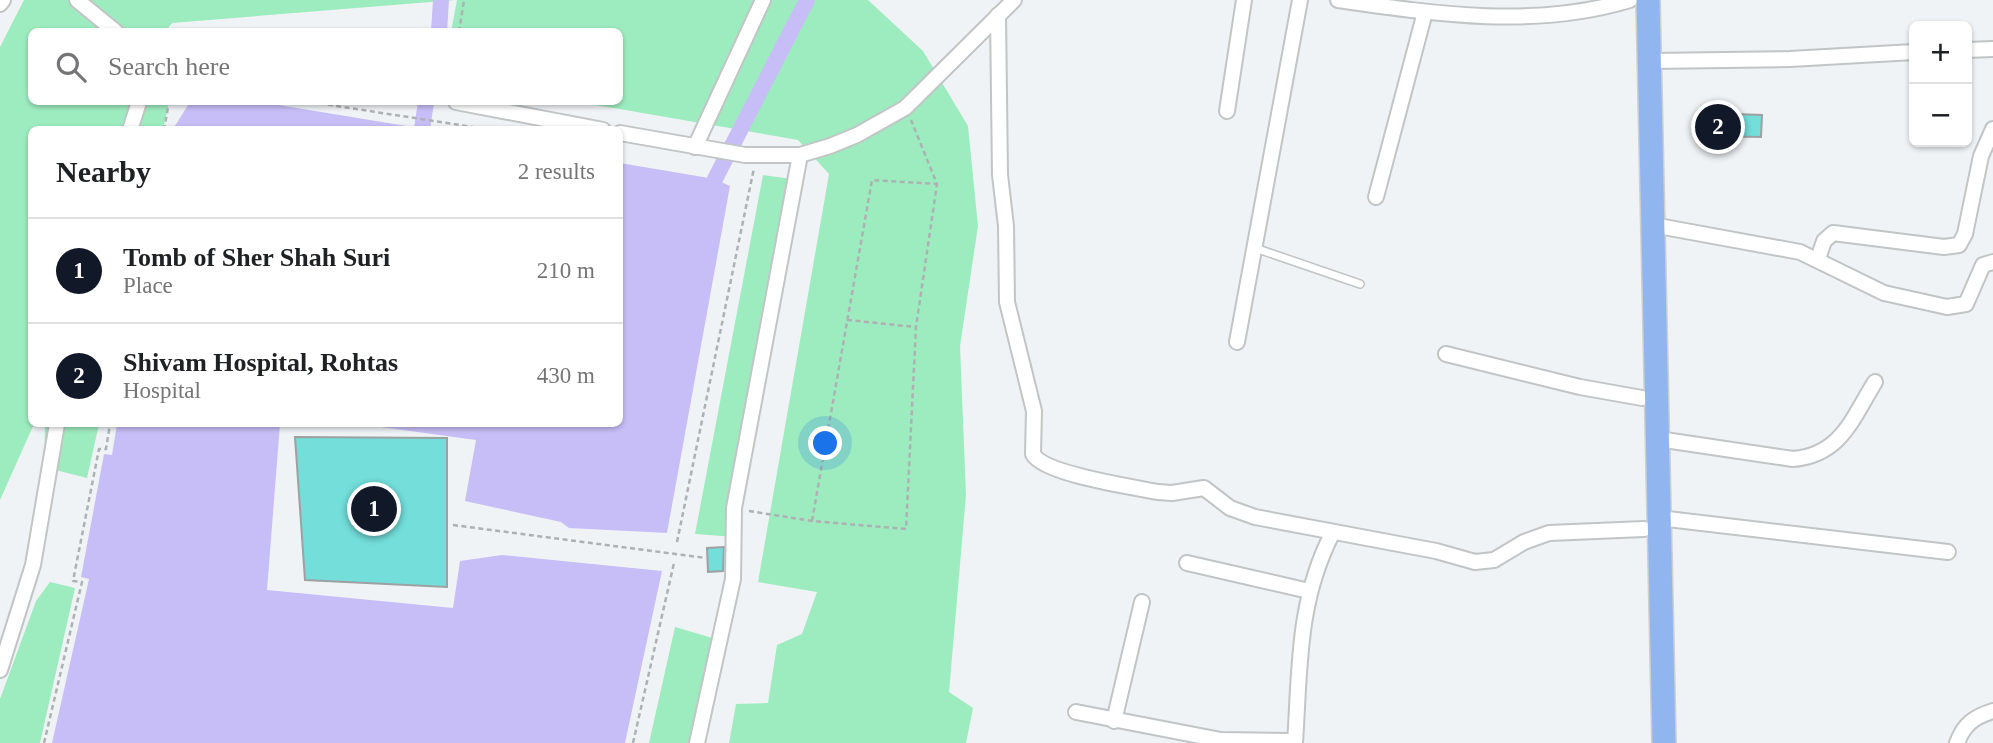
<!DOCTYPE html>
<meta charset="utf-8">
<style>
body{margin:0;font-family:Georgia,serif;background:#f2f2f2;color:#202124}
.controls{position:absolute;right:21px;top:21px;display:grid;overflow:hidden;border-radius:10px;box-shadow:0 2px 5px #0004}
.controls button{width:63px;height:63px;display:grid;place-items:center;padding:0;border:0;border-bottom:2px solid #e0e0e0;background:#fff;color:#202124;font:35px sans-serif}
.you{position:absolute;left:826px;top:444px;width:24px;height:24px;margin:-18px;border:5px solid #fff;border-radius:50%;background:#1a73e8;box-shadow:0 0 0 10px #1a73e833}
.badge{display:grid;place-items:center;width:46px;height:46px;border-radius:50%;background:#111827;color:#fff;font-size:23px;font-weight:700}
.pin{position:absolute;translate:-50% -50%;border:4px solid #fff;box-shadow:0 2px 7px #0006}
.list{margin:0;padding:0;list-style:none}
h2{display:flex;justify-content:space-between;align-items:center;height:91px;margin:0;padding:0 28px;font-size:30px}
h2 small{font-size:23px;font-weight:400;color:#757577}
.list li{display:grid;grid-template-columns:46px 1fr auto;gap:21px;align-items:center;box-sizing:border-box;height:105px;padding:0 28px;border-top:2px solid #e0e0e0}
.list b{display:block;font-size:26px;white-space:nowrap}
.list p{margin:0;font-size:23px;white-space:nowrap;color:#757577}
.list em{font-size:23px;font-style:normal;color:#757577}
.icon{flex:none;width:38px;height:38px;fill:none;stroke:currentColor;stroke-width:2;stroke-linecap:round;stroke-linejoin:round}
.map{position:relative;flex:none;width:1993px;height:743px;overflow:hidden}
.search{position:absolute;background:#fff;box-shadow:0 2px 5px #0004;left:28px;top:28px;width:595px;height:77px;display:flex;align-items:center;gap:18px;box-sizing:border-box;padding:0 24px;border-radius:10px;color:#757577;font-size:26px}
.panel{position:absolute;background:#fff;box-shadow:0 2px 5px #0004;left:28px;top:126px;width:595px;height:301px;border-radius:10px}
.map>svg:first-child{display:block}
</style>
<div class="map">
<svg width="1993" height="743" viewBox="0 0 1993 743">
<rect width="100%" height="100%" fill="#eff3f5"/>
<g fill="#9decbf">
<path d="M24,0h431l-283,23 -6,8 -134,1v70h137l-6,27 -131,1 2,294 -34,76v-453z"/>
<path d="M457,0h411l55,51 45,75 10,100 -18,120 6,149 -17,197 24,16 -7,35h-237l7,-39 32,-1 9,-58 25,-11 15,-42 -59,-10 71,-408 -31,-34 -219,-38h41v-70h-169z"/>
<path d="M763,175l29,4 9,14 -66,344 -40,-3z"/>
<path d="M45,424h54l-12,54 -43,-11z"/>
<path d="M50,582l25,6 -35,155h-40v-44l36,-98z"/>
<path d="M675,627l41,12 -27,104h-40z"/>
</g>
<g fill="#c8bef7">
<path d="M190,102h70l165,27h-252z"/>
<path d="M620,163l95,16 15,7 -63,347 -98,-5 -8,-6 -96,-21 11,-61 -117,-16h261z"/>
<path d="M117,424h163l-13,166 186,18 7,-47 42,-6 160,16 -37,172h-573l37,-164 -8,-2 23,-123 8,1z"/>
</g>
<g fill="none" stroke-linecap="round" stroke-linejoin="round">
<g stroke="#c8bef7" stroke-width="16">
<path d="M439,32l2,-32"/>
<path d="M422,129l4,-27"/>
<path d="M715,179l92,-179"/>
</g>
</g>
<g fill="#73deda" stroke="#9da1a1" stroke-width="2">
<path d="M1706,113l56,2 -1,22 -56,-1z"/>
<path d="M295,437l152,1v149l-142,-7z"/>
<path d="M724,547l-1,24 -15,1 -1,-24z"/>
</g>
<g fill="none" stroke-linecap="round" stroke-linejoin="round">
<defs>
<path id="lane" d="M1255,248l105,36"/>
<g id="street">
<path d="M77,0l39,32"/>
<path d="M1338,0c97,14 197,29 292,0"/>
<path d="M0,4l3,-4"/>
<path d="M998,15l2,160 6,51 1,76 27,109 -1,43c10,20 100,33 125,38l14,1 32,-5 26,20 25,9 181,34 39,11 19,-2 30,-18 25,-9 95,-4"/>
<path d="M1967,50l26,-1"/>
<path d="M1651,61l139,-2 124,-7"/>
<path d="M456,102l147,28"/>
<path d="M1227,111l17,-111"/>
<path d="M130,130l9,-28"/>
<path d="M620,133l125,22h55l30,-9 27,-11 48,-27 109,-108"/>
<path d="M695,147l68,-147"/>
<path d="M1376,197l49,-185"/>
<path d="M1653,225l147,27 84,41 63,14 19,-3 17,-39 10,-3"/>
<path d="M1818,259l6,-18 9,-8 111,14 15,-2 6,-11 16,-78 12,-27"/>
<path d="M1237,342l63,-342"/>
<path d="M1446,354l134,33 62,11"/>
<path d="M1658,439l135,20c48,-4 59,-40 82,-77"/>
<path d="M1659,518l289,34"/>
<path d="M1187,563l122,28"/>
<path d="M0,670l33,-105 24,-141"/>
<path d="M1076,712l145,28 74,1"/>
<path d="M1114,721l28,-119"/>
<path d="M697,743l36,-164 1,-71 66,-353"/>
<path d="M1295,743c5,-75 2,-142 38,-211"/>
<path d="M1957,743c7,-19 17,-26 36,-32"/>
</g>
<path id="primary" d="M1648,0l16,743"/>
</defs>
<use href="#lane" stroke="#c1c5c6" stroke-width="10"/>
<use href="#street" stroke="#c1c5c6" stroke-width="18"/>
<use href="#primary" stroke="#cfcfcf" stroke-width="26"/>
<g stroke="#aeb1b3" stroke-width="2.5" stroke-dasharray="5 3.5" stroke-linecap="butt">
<path d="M459,32l5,-32"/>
<path d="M311,102l181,28"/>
<path d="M164,130l5,-28"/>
<path d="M847,320l69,7"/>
<path d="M749,511l63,10 94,8 10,-202 21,-143 -26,-64"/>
<path d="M812,521l60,-341 65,4"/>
<path d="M453,525l253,33"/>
<path d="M677,542l77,-374"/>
<path d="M44,743l38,-161 -9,-1 26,-132h7l4,-25"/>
<path d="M633,743l41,-180"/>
</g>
<use href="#lane" stroke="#fff" stroke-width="7"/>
<use href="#street" stroke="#fff" stroke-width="14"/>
<use href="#primary" stroke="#91b6ef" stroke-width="23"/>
</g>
</svg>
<div class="controls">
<button>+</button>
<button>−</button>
</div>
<div class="you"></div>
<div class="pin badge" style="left:374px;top:509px">1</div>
<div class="pin badge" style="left:1718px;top:127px">2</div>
<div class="search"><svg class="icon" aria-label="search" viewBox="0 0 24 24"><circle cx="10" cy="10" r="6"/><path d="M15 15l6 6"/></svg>Search here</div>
<section class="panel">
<h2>Nearby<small>2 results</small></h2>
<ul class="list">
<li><span class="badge">1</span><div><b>Tomb of Sher Shah Suri</b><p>Place</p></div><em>210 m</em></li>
<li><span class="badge">2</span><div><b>Shivam Hospital, Rohtas</b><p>Hospital</p></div><em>430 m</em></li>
</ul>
</section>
</div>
